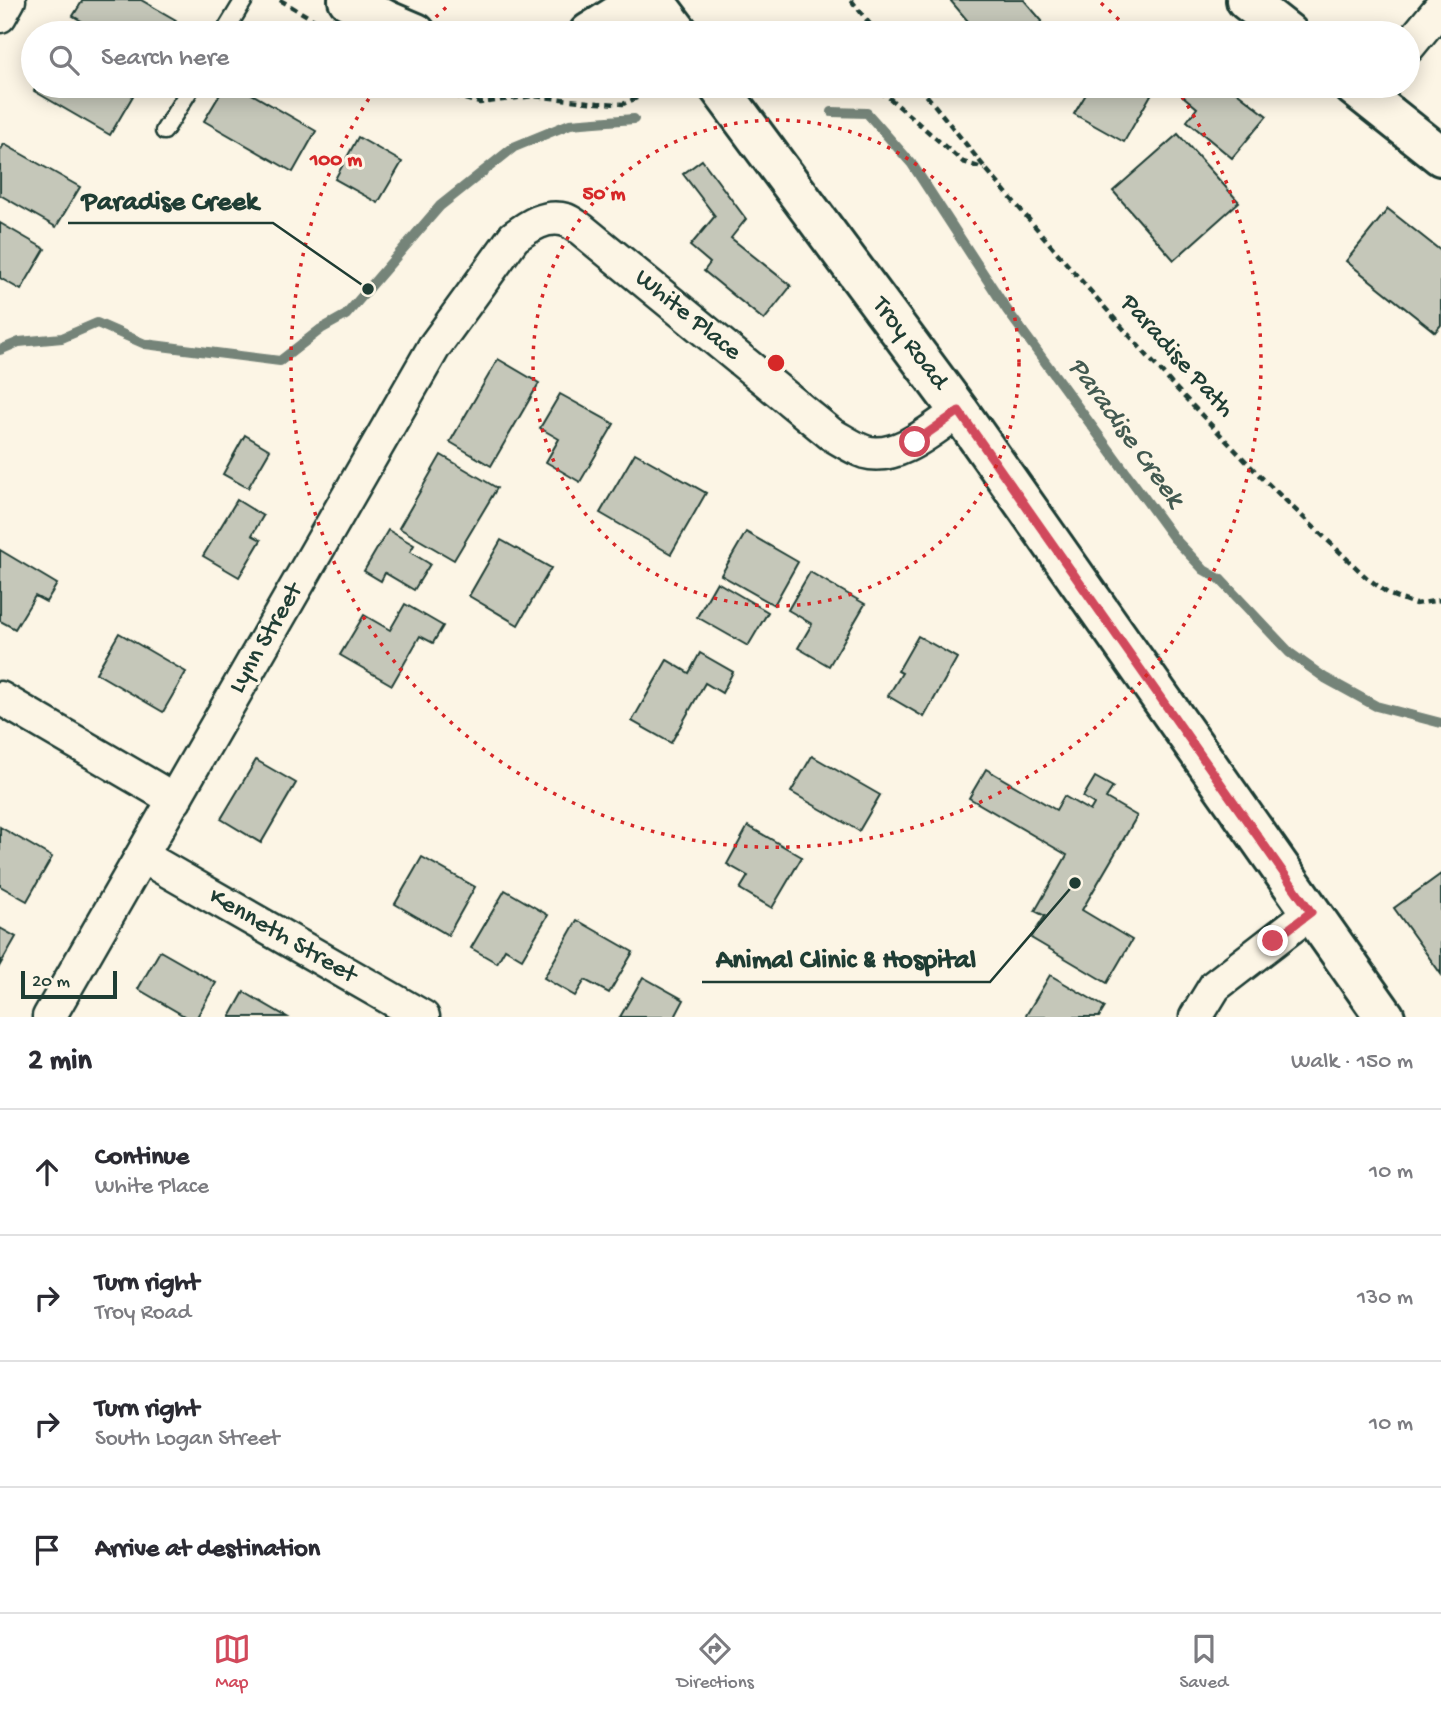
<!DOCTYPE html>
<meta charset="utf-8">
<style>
body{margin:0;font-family:"Gochi Hand",sans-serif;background:#f7f7f7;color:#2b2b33}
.scale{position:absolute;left:21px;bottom:18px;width:96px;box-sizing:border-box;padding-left:7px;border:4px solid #1f3d34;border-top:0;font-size:19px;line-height:24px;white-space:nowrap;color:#1f3d34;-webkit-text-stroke:5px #fcf5e5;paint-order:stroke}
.stop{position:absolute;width:21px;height:21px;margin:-16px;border:5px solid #d1495b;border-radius:50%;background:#fff}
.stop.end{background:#d1495b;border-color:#fff;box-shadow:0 2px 7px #0008}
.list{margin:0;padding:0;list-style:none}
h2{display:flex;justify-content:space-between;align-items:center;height:91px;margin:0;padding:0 28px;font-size:30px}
h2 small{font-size:23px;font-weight:400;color:#7c7c81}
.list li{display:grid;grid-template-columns:46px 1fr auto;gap:21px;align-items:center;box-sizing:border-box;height:126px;padding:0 28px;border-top:2px solid #e1e1e2}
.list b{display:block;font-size:26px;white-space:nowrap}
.list p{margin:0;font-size:23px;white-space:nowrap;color:#7c7c81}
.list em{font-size:23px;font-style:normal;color:#7c7c81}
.icon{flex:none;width:38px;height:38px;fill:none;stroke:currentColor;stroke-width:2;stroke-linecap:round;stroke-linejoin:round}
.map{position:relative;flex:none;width:1441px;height:1017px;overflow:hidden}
.search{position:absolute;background:#fff;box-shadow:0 4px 18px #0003;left:21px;right:21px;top:21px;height:77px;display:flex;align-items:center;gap:18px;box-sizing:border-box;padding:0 24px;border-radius:38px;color:#7c7c81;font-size:26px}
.sheet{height:595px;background:#fff}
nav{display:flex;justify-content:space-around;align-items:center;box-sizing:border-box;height:98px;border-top:2px solid #e1e1e2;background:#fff;font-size:19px;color:#7c7c81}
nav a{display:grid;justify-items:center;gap:4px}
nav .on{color:#d1495b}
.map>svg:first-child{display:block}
</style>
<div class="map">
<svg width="1441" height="1017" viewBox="0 0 1441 1017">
<rect width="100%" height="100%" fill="#fcf5e5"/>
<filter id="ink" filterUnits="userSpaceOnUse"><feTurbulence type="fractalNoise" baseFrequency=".0143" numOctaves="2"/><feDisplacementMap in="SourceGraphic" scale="14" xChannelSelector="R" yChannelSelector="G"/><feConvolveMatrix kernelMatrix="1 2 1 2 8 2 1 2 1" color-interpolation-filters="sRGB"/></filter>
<g filter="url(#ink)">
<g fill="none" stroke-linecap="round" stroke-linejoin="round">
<g stroke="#758479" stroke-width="10">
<path d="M832,112l35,1 45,51 95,146 166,227 31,33 16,9 70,74 35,25 51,28 65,17"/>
<path d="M0,350l19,-8 43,-4 35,-15 48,21 135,17 41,-32 25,-14 94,-109 74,-59 56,-23 64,-5"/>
</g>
</g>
<g fill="#c5c7b9" stroke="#1f3d34" stroke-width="2">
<path d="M83,0h58l35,20 -8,13h-66l-29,-17z"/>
<path d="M950,0h74l18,21 -14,12h-50z"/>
<path d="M37,86h83l14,8 -24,41 -76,-44z"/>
<path d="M225,86h13l78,45 -23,41 -89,-51z"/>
<path d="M1091,86h65l-32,56 -50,-28z"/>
<path d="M1171,86h58l38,30 -35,42 -45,-37 10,-13z"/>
<path d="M1178,134l61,68 -65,58 -61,-69z"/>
<path d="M358,137l44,25 -24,41 -43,-24z"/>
<path d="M4,144l76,43 -24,40 -56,-32v-44z"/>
<path d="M702,160l44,59 -15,19 60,48 -27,34 -60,-49 6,-8 -20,-17 25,-30 -32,-42z"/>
<path d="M1388,209l53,42v74l-6,7 -89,-71z"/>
<path d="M0,223l45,26 -24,41 -21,-12z"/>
<path d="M498,359l41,24 -48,83 -41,-24z"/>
<path d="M560,394l54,30 -34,58 -34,-20 13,-23 -19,-11z"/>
<path d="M245,435l25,15 -22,38 -25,-14z"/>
<path d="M635,453l71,40 -35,61 -71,-41z"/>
<path d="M441,455l56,33 -43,72 -55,-32z"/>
<path d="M237,500l26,16 -11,19 9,5 -22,37 -36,-21z"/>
<path d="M388,530l26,15 -4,7 20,12 -16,26 -29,-17 -4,8 -17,-10z"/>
<path d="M746,532l52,30 -24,43 -53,-30z"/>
<path d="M501,540l50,28 -33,57 -49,-29z"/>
<path d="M0,550l57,34 -11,18 -11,-6 -20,33 -15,-8z"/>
<path d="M810,572l55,32 -36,62 -31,-18 14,-24 -24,-14z"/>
<path d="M717,582l51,30 -20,34 -51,-29z"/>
<path d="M405,604l38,22 -10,17 -13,-7 -28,49 -52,-30 24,-40 26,15z"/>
<path d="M119,633l67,39 -23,40 -67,-39z"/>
<path d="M918,636l39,22 -33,59 -36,-21 14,-23 -4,-2z"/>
<path d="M700,653l33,19 -11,21 -17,-10 -34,60 -39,-22 35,-61 22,13z"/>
<path d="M812,756l68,39 -21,36 -68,-39z"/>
<path d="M256,760l40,23 -35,60 -40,-24z"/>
<path d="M986,769l70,41 8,-14 26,15 4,-7 -11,-7 12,-20 18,10 -7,11 31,18 -55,94 50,30 -25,43 -76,-45 14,-22 -10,-5 32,-56 -98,-57z"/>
<path d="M748,826l54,31 -30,51 -32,-19 8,-13 -21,-12z"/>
<path d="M0,827l52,30 -25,44 -27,-15z"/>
<path d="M422,857l53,30 -27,48 -53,-31z"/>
<path d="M1441,874v100l-47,-66z"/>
<path d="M505,890l43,25 -26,44 -17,-10 -8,14 -26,-15z"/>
<path d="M577,920l56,32 -24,41 -24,-13 -10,16 -31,-18z"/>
<path d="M0,928l16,9 -16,28z"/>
<path d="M160,951l56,32 -19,34h-11l-48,-28z"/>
<path d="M1050,975l55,32 -6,10h-74z"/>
<path d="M643,977l41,23 -9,17h-55z"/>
<path d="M244,992l43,25h-57z"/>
</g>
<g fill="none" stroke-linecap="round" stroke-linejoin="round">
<defs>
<g id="service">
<path d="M224,33l20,-33"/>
<path d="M164,131l28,-45"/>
</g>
<g id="minor">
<path d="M0,16l9,-16"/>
<path d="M1408,47l33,-40"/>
<path d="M0,698l175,102"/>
<path d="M142,856l281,161"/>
<path d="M49,1017l385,-670 80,-110c15,-11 32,-23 52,-17 5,2 10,6 15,9l250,205c11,6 22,14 34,18 33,9 69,-24 94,-41"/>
<path d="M1196,1017l19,-31 96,-74"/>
</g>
<g id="tertiary">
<path d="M348,0l40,21 28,12"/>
<path d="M1246,0l42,33"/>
<path d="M589,33l52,-33"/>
<path d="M1353,86l88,70"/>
</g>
<g id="secondary">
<path d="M654,0l25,33"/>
<path d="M718,86l241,325 426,606"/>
</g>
</defs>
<use href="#service" stroke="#1f3d34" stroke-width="21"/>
<use href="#minor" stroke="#1f3d34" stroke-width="37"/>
<use href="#tertiary" stroke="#1f3d34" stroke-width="44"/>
<use href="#secondary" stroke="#1f3d34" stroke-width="44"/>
<g stroke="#1f3d34" stroke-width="4.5" stroke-dasharray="7 5" stroke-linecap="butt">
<path d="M280,0l41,24"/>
<path d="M851,0l26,33"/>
<path d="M431,86l30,12 19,5 53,-7 65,7 25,1 16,-7 6,-8"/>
<path d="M868,86l19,10 76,66 22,7"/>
<path d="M919,86l67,83 86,101 99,113 88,92 107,102 24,18 25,9 26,-4"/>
</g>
<use href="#service" stroke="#fcf5e5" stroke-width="16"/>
<use href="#minor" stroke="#fcf5e5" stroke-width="32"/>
<use href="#tertiary" stroke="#fcf5e5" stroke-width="38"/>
<use href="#secondary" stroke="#fcf5e5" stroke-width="38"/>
</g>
</g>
<g fill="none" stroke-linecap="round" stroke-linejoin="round" filter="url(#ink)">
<path stroke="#d1495b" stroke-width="9" d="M915,442l44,-31 352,501 -38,29"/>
</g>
<g fill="none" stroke="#d62828" stroke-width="3.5" stroke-dasharray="3.5 7">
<circle cx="776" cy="363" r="243"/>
<path d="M421 32A485 485 0 0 1 451 3M1101 3A485 485 0 0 1 1131 32M1176 88A485 485 0 1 1 376 88"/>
</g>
<g text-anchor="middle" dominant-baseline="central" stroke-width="6" stroke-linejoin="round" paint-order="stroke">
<g font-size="26" fill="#1f3d34" stroke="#fcf5e5">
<text transform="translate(687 316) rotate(39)">White Place</text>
<text transform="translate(909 344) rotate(53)">Troy Road</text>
<text transform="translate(1176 357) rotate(48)">Paradise Path</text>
<text transform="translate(267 639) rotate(-60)">Lynn Street</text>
<text transform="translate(282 937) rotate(30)">Kenneth Street</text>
</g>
<g font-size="28" font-style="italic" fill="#435a51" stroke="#fcf5e5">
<text transform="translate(1125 433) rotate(54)">Paradise Creek</text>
</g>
</g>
<circle cx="776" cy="363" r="10" fill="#d62828" stroke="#fcf5e5" stroke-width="3.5"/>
<g font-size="21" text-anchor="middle" font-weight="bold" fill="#d62828" stroke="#fcf5e5" stroke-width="6" stroke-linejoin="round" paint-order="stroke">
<text x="336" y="165">100 m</text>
<text x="604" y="199">50 m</text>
</g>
<path fill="none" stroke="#1f3d34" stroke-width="2.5" d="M368 289L273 223H68M1075 883L990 982H702"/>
<g fill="#1f3d34" stroke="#fcf5e5" stroke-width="2.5">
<circle cx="368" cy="289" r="7"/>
<circle cx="1075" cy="883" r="7"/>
</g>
<g font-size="28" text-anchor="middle" font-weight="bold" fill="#1f3d34" stroke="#fcf5e5" stroke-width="6" stroke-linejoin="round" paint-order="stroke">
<text x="170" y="209">Paradise Creek</text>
<text x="846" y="967">Animal Clinic &amp; Hospital</text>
</g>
</svg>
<div class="scale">20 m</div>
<div class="stop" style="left:915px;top:442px"></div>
<div class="stop end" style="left:1273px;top:941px"></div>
<div class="search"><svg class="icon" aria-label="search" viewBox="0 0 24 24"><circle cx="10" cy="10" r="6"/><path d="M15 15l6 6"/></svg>Search here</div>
</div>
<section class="sheet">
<h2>2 min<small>Walk · 150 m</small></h2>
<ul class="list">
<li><svg class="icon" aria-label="ahead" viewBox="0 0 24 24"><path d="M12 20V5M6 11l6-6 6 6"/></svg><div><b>Continue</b><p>White Place</p></div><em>10 m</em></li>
<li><svg class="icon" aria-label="right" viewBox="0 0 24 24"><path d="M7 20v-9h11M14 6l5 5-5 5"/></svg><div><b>Turn right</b><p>Troy Road</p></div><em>130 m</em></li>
<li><svg class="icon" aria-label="right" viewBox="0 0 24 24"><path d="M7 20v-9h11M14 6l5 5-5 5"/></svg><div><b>Turn right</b><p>South Logan Street</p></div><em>10 m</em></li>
<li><svg class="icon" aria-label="arrive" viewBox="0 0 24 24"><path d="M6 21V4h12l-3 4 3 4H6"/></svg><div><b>Arrive at destination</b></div></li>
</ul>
</section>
<nav>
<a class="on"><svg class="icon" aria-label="map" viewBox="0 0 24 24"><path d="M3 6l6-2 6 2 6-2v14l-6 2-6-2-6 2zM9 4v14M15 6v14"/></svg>Map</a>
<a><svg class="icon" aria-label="directions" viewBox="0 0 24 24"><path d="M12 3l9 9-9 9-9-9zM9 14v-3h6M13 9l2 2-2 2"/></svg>Directions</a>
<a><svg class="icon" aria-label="saved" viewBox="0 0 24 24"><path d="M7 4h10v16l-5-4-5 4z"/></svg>Saved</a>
</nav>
